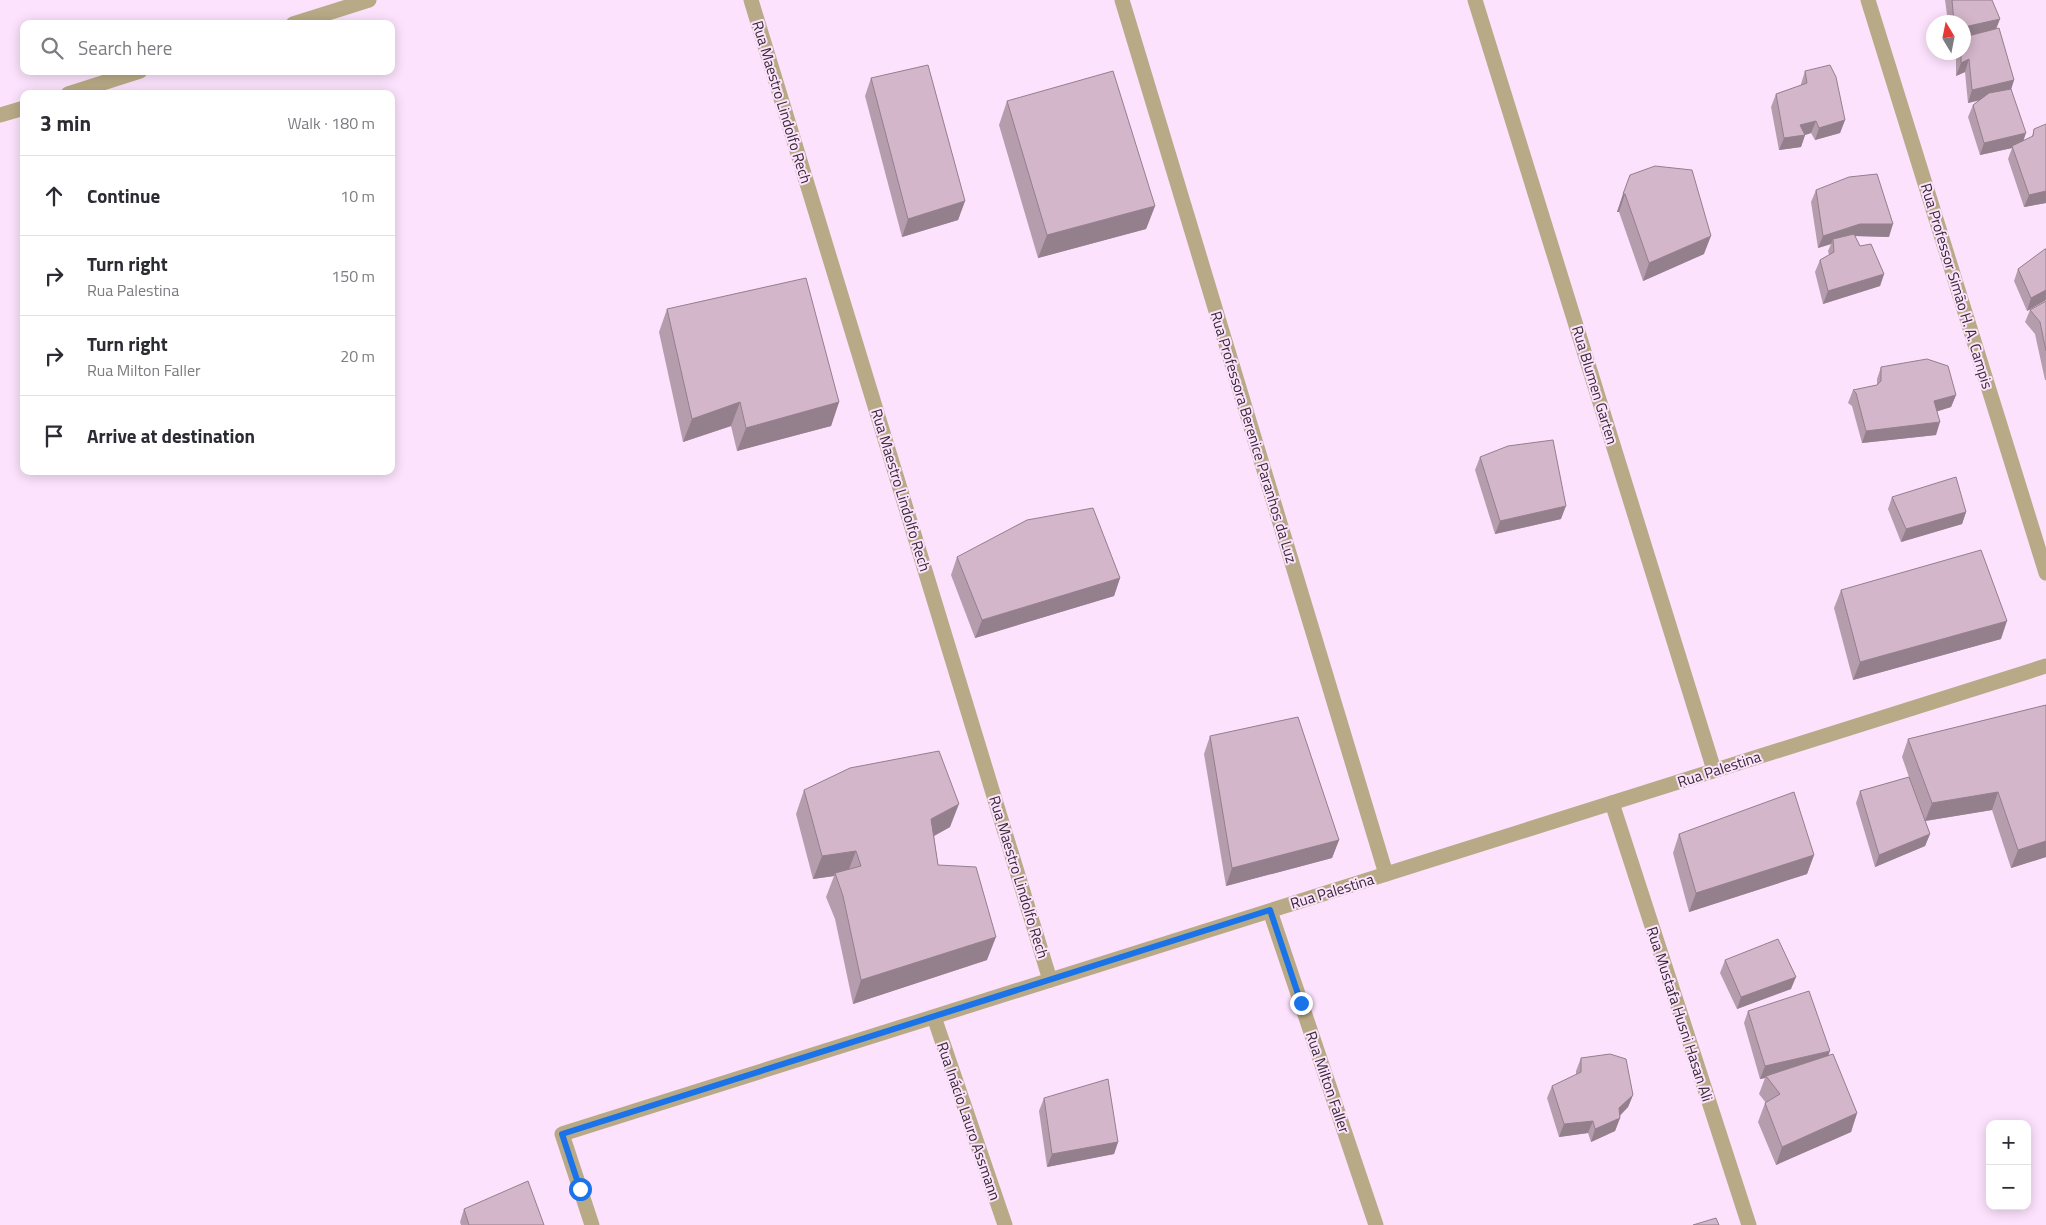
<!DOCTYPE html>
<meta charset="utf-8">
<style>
body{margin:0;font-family:"Titillium Web",sans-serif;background:#f7f7f7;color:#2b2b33}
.controls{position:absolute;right:15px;bottom:15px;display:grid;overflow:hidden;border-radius:10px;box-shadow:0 2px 12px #0003}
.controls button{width:45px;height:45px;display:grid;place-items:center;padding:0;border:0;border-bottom:1px solid #e1e1e2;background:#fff;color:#2b2b33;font:25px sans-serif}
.compass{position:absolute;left:1926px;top:15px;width:45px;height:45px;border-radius:50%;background:#fff;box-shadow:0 2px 12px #0003;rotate:350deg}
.stop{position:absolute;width:15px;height:15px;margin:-11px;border:4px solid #1a73e8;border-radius:50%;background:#fff}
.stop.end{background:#1a73e8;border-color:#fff;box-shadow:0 1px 5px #0008}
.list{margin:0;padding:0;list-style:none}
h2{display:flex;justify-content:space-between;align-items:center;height:65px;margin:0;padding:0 20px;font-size:21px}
h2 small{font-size:16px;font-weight:400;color:#7c7c81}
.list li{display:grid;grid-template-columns:32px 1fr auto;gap:15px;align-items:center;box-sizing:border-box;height:80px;padding:0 20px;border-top:1px solid #e1e1e2}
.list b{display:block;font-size:19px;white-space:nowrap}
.list p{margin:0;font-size:16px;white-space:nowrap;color:#7c7c81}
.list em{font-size:16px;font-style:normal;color:#7c7c81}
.icon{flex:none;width:28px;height:28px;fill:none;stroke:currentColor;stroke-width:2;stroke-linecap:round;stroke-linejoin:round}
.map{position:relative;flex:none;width:2046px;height:1225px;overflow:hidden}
.search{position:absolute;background:#fff;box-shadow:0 2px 12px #0003;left:20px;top:20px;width:375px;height:55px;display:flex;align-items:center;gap:12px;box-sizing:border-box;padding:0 18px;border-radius:10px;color:#7c7c81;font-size:19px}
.panel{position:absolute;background:#fff;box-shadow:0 2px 12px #0003;left:20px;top:90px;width:375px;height:385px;border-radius:10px}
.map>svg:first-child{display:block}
</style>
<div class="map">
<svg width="2046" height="1225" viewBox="0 0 2046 1225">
<rect width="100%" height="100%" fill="#fce2fc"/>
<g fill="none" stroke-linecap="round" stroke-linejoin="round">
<g stroke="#b8aa86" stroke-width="15">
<path d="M751,0l299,980"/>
<path d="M1122,0l264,874"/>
<path d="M1475,0l239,770"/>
<path d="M1868,0l178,573"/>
<path d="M293,24l76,-24"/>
<path d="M68,94l72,-23"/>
<path d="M0,115l24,-7"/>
<path d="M1612,803l137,422"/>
<path d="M1270,911l106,314"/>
<path d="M934,1017l71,208"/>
<path d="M592,1225l-30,-91 1484,-468"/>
</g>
</g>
<g fill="#b69dae">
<path d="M1945,0h47l4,29 18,51 -3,9 12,52 9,-4 2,-8 12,74 -22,4 -16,-48 4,-11 -32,7 -12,-38 5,-12 6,-5 -11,3 -3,-31 -9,4v-24h8v-30h-16z"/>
<path d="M1805,71l40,49 -5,13 -25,7 -4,-7 -6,2 -4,12 -22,3 -8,-43 5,-13 25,-9v-1z"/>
<path d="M871,78l94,123 -7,19 -56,17 -37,-141z"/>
<path d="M1007,101l148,105 -9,23 -108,29 -39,-133z"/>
<path d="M1630,175l74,79 -61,27 -24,-69h-2z"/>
<path d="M1816,190l73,47 -34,-1 5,10 24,28 -4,12 -57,18 -8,-32 5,-12 9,-5 -1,-4 3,-7 -13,4 -7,-46z"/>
<path d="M2046,249v51l-19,11 -13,-30 4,-12z"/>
<path d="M2046,301v79h-1l-10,-46 -10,-12 5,-12z"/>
<path d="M667,309l172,93 -8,24 -94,25 -6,-25 -48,16 -24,-110z"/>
<path d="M1881,367l75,28 -5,12 -14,4 -1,24 -74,8 -10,-37 -4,-3 5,-13 24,-5v-6z"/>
<path d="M1480,457l81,62 -66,15 -20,-64z"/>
<path d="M1892,497l74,15 -4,12 -61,18 -13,-33z"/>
<path d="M957,557l163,21 -6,18 -139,42 -24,-63z"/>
<path d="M1841,590l160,49 -148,41 -19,-72z"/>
<path d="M2046,705v152l-35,11 -19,-58 -67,11 5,13 -5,12 -50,21 -19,-64 4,-12 49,-14 -7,-20 6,-18z"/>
<path d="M1210,736l129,104 -7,18 -106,28 -22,-132z"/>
<path d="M804,790l146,37 -16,9 4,29 49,95 -134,44 -18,-85 -9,-22 8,-21 -21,3 -17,-65z"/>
<path d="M1679,834l135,21 -7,19 -118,38 -16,-59z"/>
<path d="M1725,960l66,29 -54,20 -17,-36z"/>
<path d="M1748,1011l80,45 29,57 -6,19 -75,33 -18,-43 7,-19h1l-7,-9 6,-16 -5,1 -16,-56z"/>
<path d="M1581,1058l52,37 -5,12 -8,9v2l-5,13 -24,11 -3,-9 -29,4 -12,-39 5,-12 24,-11v-4z"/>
<path d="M1044,1098l74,44 -4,12 -67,13 -8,-56z"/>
<path d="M464,1209l80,16h-83l-1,-3z"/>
</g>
<g fill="#947f8d">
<path d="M2000,19l-5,13 -31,6v-11z"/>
<path d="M1969,59l-4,13 -9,4 5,-13z"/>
<path d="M2014,80l-4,13 -42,10 4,-13z"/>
<path d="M1845,120l-5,13 -25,7 4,-12z"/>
<path d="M1816,121l-5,12 -6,2 -4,12 -22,3 5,-12 16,-13z"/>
<path d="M2026,133l-4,12 -10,1v2l-32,7 4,-12z"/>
<path d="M2046,191v12l-22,4 5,-12z"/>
<path d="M1623,194h2l-6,18h-2z"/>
<path d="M965,201l-7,19 -56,17 6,-18z"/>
<path d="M1155,206l-9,23 -108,29 9,-23z"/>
<path d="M1860,224h33l-4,13 -34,-1 -22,7v-4l-2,5 -13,4 5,-12z"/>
<path d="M1711,236l-7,18 -61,27 6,-18z"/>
<path d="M1884,274l-4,12 -57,18 5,-13z"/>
<path d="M2046,290v10l-19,11 4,-13z"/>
<path d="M1956,395l-5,12 -22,7 5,-13z"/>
<path d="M740,402l-9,24 -48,16 9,-23z"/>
<path d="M839,402l-8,24 -94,25 9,-23z"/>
<path d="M1940,422l-4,13 -74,8 4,-12z"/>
<path d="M1566,506l-5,13 -66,15 5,-13z"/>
<path d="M1966,512l-4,12 -61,18 5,-13z"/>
<path d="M1120,578l-6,18 -139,42 7,-18z"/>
<path d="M2007,621l-6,18 -148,41 7,-18z"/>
<path d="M1998,792l-6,18 -67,11 7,-18z"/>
<path d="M959,804l-9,23 -27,15 8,-23z"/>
<path d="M1930,834l-5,12 -50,21 4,-12z"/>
<path d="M1339,840l-7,18 -106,28 6,-18z"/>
<path d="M2046,841v16l-35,11 7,-18z"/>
<path d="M856,851l-9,23 -12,-1 -1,3 -21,3 9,-23z"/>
<path d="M1814,855l-7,19 -118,38 7,-19z"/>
<path d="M996,937l-9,23 -134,44 8,-24z"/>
<path d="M1796,977l-5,12 -54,20 4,-12z"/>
<path d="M1830,1051l-4,12 -60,13 -1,2 -5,1 5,-13z"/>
<path d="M1633,1095l-5,12 -14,14 5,-13z"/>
<path d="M1857,1113l-6,19 -75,33 6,-18z"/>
<path d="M1620,1118l-5,13 -24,11 4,-13z"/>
<path d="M1593,1121l-5,12 -29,4 5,-13z"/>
<path d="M1118,1142l-4,12 -67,13 5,-13z"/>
</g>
<g fill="#d4b6ca" stroke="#947f8d">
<path d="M1952,0h40l8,19 -36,8v-5h-10z"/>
<path d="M1999,28l15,52 -42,10 -3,-31 -8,4v-11h3v-15z"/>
<path d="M928,65l37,136 -57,18 -37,-141z"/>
<path d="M1830,65l6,12 9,43 -26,8 -3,-7 -16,4 5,10 -21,3 -8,-44 31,-11 -2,-12z"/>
<path d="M1113,71l42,135 -108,29 -40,-134z"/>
<path d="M2011,89l15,44 -42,10 -11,-38 16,-12z"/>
<path d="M2046,124v67l-17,4 -17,-49 21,-10 1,-7z"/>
<path d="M1655,166l37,4 19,66 -62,27 -24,-69h-2l7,-19z"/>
<path d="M1877,174l16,50h-33l-37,12 -7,-46 33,-13z"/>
<path d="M1854,234l6,12 11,-2 13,30 -56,17 -8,-31 14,-8 -1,-13z"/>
<path d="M2045,249h1v41l-15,8 -13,-29z"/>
<path d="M806,278l33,124 -93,26 -6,-26 -48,17 -25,-110z"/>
<path d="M2046,301v50l-6,-29 -10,-12z"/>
<path d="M1927,359l21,7 8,29 -22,6 6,21 -74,9 -10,-38 -3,-3 24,-5 4,-4v-14z"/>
<path d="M1553,440l13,66 -66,15 -20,-64 28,-11z"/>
<path d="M1956,477l10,35 -60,17 -14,-32z"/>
<path d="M1093,508l27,70 -138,42 -25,-63 70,-37z"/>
<path d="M1981,550l26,71 -147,41 -19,-72z"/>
<path d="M2046,705v136l-28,9 -20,-58 -66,11 -24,-64z"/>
<path d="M1298,717l41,123 -107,28 -22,-132z"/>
<path d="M939,751l20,53 -28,15 7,46 38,2 20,70 -135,43 -18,-84 -8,-23 26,-7 -5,-15 -34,5 -18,-66 46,-22z"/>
<path d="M1909,777l21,57 -51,21 -19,-64z"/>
<path d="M1794,792l20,63 -118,38 -17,-59z"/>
<path d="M1778,939l18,38 -55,20 -16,-37z"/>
<path d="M1809,991l21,60 -65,15 -17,-55z"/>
<path d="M1610,1054l16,5 7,36 -14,13 1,10 -25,11 -2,-8 -29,3 -12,-38 29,-14v-14z"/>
<path d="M1833,1054l24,59 -75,34 -17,-44 15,-9 -14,-18z"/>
<path d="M1108,1079l10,63 -66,12 -8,-56z"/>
<path d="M528,1181l16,44h-75l-5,-16z"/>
<path d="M1716,1218l3,7h-26z"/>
</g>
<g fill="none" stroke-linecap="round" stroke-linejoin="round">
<path stroke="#1a73e8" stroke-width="6" d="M580,1189l-18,-55 708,-224 31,93"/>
</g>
<g text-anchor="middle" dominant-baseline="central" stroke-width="4" stroke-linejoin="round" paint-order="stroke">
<g font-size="15" fill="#332a33" stroke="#fce2fc">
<text transform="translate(782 102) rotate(73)">Rua Maestro Lindolfo Rech</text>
<text transform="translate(1957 286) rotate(73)">Rua Professor Simão H. A. Campis</text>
<text transform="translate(1595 385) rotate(73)">Rua Blumen Garten</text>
<text transform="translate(1254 437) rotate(73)">Rua Professora Berenice Paranhos da Luz</text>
<text transform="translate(901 490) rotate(73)">Rua Maestro Lindolfo Rech</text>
<text transform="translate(1719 769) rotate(-18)">Rua Palestina</text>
<text transform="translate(1019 877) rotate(73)">Rua Maestro Lindolfo Rech</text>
<text transform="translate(1332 891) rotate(-17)">Rua Palestina</text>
<text transform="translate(1680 1014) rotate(72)">Rua Mustafa Husni Hasan Ali</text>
<text transform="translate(1328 1082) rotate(71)">Rua Milton Faller</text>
<text transform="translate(969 1121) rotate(71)">Rua Inácio Lauro Assmann</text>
</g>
</g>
</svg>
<div class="controls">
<button>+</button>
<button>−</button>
</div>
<svg class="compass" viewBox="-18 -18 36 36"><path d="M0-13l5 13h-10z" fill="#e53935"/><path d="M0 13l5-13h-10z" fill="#7c7c81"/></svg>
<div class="stop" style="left:580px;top:1189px"></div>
<div class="stop end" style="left:1301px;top:1003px"></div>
<div class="search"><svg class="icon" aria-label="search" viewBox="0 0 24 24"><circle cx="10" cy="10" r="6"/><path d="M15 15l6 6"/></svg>Search here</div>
<section class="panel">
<h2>3 min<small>Walk · 180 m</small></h2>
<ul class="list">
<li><svg class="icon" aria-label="ahead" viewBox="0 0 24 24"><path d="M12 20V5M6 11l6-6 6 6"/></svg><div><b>Continue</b></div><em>10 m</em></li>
<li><svg class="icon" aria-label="right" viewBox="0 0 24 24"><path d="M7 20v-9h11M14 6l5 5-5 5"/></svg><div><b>Turn right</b><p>Rua Palestina</p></div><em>150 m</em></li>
<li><svg class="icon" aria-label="right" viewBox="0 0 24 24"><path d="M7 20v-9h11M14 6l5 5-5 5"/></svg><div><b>Turn right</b><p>Rua Milton Faller</p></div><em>20 m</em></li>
<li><svg class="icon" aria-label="arrive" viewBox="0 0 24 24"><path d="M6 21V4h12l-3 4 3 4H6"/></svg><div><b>Arrive at destination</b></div></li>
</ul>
</section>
</div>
